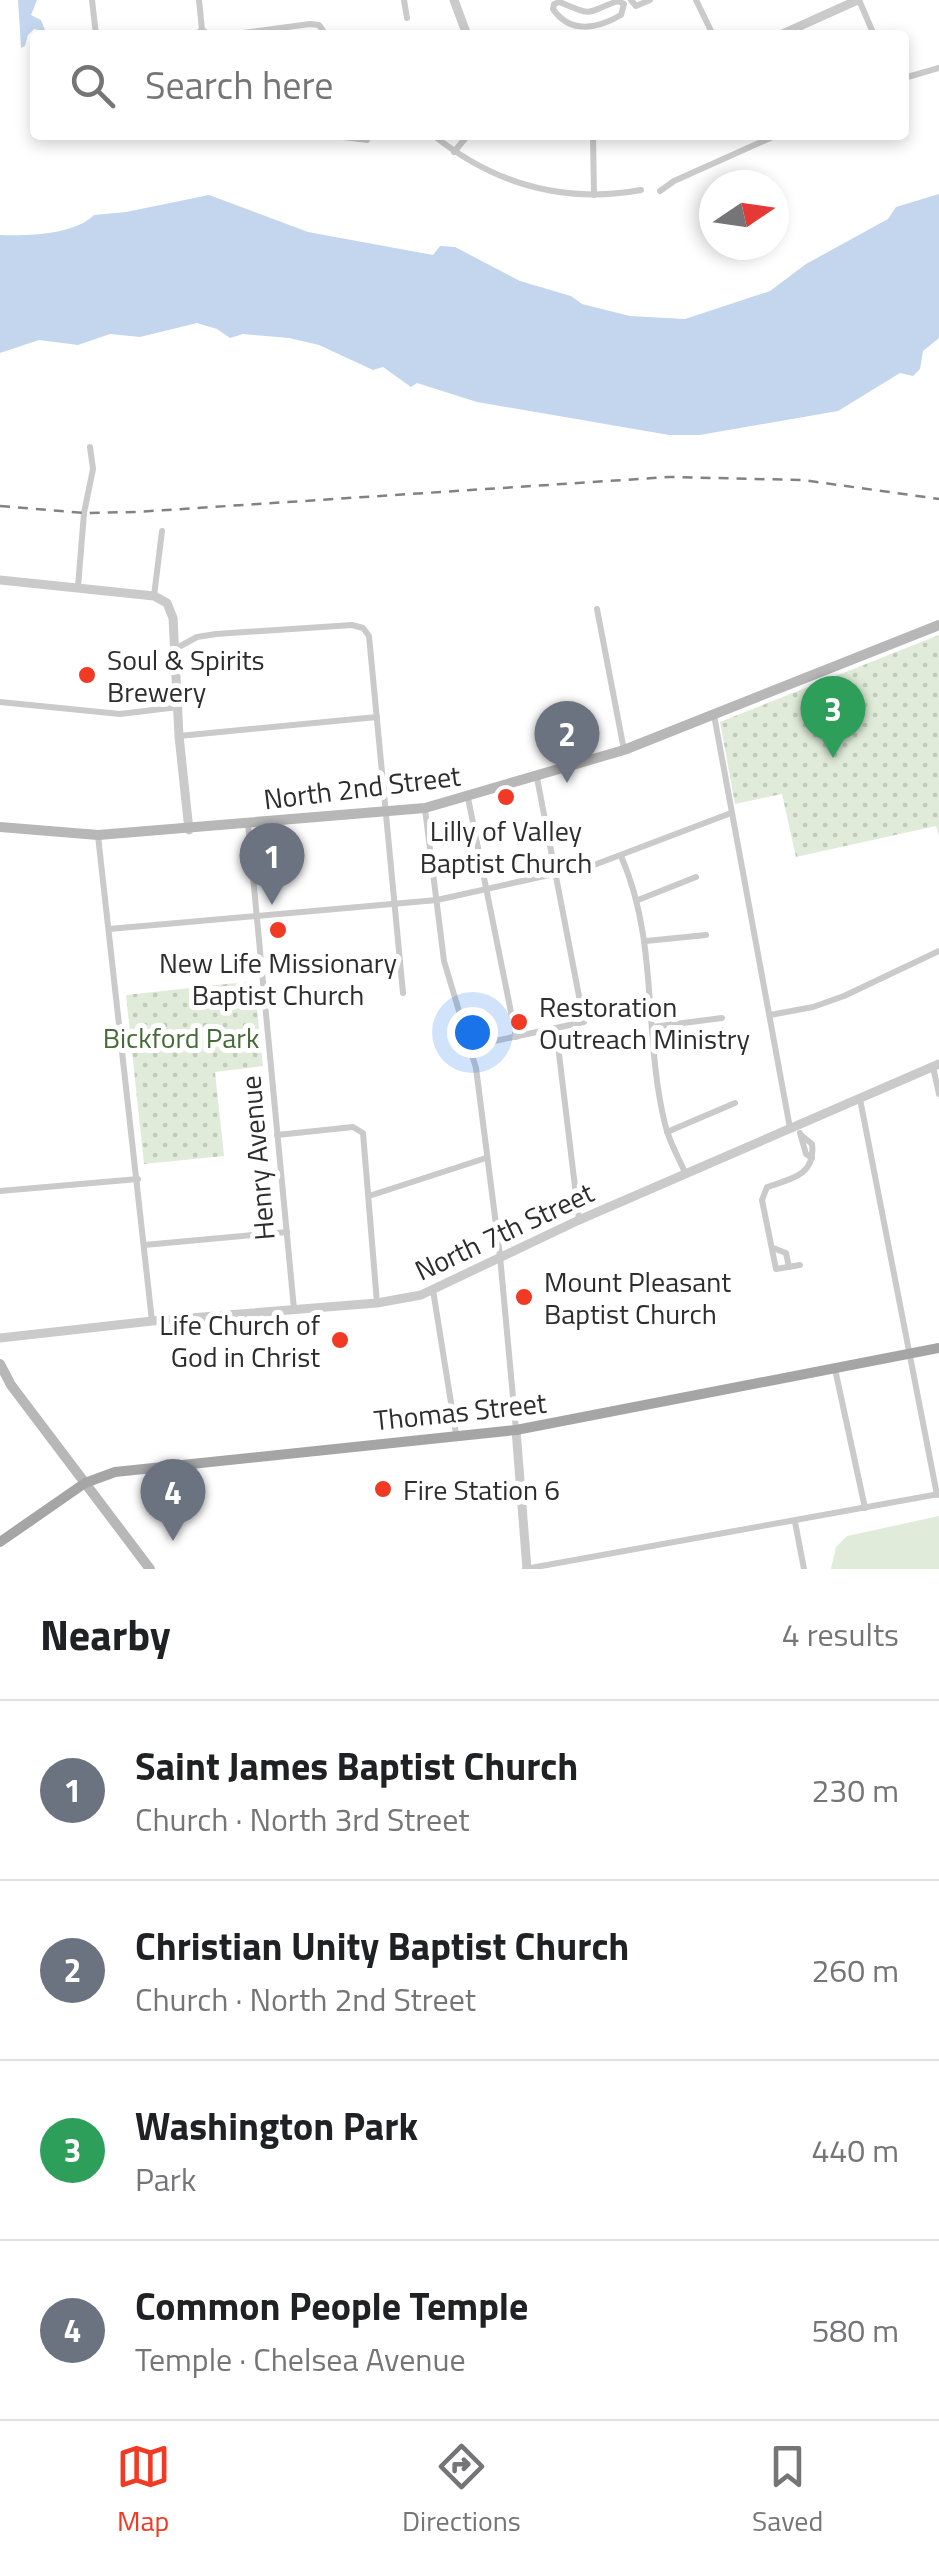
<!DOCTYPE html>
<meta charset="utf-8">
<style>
body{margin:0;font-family:"Titillium Web",sans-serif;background:#f2f2f2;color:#202124}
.compass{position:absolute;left:699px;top:170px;width:90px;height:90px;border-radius:50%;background:#fff;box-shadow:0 5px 15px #0003;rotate:77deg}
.you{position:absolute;left:472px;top:1032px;width:35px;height:35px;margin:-25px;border:8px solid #fff;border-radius:50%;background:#1a73e8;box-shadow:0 0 0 15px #1a73e833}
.badge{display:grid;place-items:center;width:65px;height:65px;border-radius:50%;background:#f03a23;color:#fff;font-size:32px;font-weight:700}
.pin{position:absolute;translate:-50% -82px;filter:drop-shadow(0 2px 5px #0008)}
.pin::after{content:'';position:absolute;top:52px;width:35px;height:30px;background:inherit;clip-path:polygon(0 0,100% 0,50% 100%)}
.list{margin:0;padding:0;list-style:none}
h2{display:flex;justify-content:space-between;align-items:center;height:130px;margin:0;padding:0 40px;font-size:42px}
h2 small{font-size:32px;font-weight:400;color:#757577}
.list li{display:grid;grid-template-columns:65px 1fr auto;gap:30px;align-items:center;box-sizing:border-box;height:180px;padding:0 40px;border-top:2px solid #e0e0e0}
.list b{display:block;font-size:38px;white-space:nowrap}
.list p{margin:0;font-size:32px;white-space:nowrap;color:#757577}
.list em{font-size:32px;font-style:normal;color:#757577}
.icon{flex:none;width:55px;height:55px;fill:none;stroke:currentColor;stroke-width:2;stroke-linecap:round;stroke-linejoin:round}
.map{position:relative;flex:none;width:939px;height:1569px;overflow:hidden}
.search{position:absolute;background:#fff;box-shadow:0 5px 15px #0003;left:30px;right:30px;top:30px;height:110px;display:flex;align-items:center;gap:25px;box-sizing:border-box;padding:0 35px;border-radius:10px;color:#757577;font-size:38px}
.sheet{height:850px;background:#fff}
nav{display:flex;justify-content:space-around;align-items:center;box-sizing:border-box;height:140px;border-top:2px solid #e0e0e0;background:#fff;font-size:28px;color:#757577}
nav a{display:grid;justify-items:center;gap:5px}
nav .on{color:#f03a23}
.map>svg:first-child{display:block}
</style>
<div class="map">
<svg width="939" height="1569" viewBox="0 0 939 1569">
<defs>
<pattern id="grass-dots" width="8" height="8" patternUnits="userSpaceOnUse" patternTransform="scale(2.5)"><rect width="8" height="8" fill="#e0ecd9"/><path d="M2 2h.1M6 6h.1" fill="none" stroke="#c0cbbb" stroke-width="1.8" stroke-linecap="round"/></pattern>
</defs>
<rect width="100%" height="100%" fill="#fff"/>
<g fill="url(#grass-dots)">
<path d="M939,635v201l-3,-10 -140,31 -14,-63 -47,10 -15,-82z"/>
<path d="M254,981l9,85 -48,6 9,84 -80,8 -18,-169z"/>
</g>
<path fill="#e0ecd9" d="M939,1516v53h-108l5,-22 11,-11z"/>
<g fill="#c4d6ed">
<path d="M18,0h19l-6,15 10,5 6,15 -4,-4 -9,-2 -6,6 -3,11 -4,2z"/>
<path d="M939,194v144l-16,13 -3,18 -7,7 -13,-3 -62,38 -138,24h-31l-192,-33 -60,-19 -6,4 -28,-20 -10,3 -54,-25 -30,-7 -46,-4 -13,4 -13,-9 -20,-6 -57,14 -30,-3 -32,11 -39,-5 -39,13v-118c27,1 74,0 94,-20l32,-3 83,-17 99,37 125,23 7,-9 15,1 65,34 51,15 11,8 48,12 55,3 85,-28 36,-27 82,-45 8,-12z"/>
</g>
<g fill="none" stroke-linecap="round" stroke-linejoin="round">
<g stroke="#cacaca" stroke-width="6">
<path d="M92,0l4,35"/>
<path d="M199,0l3,30"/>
<path d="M404,0l3,18"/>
<path d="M631,0l5,6 14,-6"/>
<path d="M696,0l17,35"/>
<path d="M859,0l15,35"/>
<path d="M618,1l6,3 -3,11c-24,14 -51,19 -68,-6l1,-5 6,-2c35,15 24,11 58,-1z"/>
<path d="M195,35l7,-5 9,5"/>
<path d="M227,35l83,-11 9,1 7,10"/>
<path d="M904,78l35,-10"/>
<path d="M328,135l39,5"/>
<path d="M433,135c61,49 131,69 208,55"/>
<path d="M593,135l1,60"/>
<path d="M454,152l14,-17"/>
<path d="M660,191l14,-10 103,-46"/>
<path d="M78,587l6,-74 9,-44 -3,-22"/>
<path d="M154,596l8,-65"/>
<path d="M597,609l27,141"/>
<path d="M175,649l22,-12 19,-3 136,-9 11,3 6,8 34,357"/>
<path d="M0,702l120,12 58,-7"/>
<path d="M714,715l76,413"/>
<path d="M179,736l198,-19"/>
<path d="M468,798l48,239"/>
<path d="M425,809l19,152 32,107 24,188 16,174"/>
<path d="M248,824l46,485"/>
<path d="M98,836l54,485"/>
<path d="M621,856c38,86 22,179 44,268 4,18 14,34 21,51"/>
<path d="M638,900l58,-23"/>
<path d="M109,929l328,-29 157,-35 137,-52"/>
<path d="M646,941l60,-6"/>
<path d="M770,1015l43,-8 31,-11 95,-45"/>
<path d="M652,1027l70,-9"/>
<path d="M556,1029l23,191"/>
<path d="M471,1046l113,-24 -47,-244"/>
<path d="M933,1067l6,27"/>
<path d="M860,1099l77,396"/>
<path d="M667,1132l68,-29"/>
<path d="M800,1133l6,21 6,4"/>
<path d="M277,1135l76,-8 10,6 14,170"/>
<path d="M0,1191l138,-12"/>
<path d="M369,1196l117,-38"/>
<path d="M144,1245l143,-13"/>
<path d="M773,1248l13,5 3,14"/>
<path d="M800,1265l-24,4 -14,-69 5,-13c24,-8 49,-12 45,-43l-11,-9"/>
<path d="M433,1290l23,144"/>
<path d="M835,1369l30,139"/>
<path d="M795,1522l9,47"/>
<path d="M525,1569l414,-75"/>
</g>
<g stroke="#cacaca" stroke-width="9">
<path d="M454,0l13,35"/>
<path d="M780,35l78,-35"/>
<path d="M0,580l154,16 13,7 6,15 6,118 10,94"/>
<path d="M0,1338l152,-17 225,-18 44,-8 158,-75 360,-156"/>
<path d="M516,1430l11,139"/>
</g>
<g stroke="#b7b7b7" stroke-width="10">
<path d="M0,827l98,8 327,-27 199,-58 315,-125"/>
<path d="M0,1364l11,21 139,184"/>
</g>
<path stroke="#a5a5a5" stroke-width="10" d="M0,1542l85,-59 30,-11 401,-42 423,-82"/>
<path stroke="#828282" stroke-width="2.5" stroke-dasharray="10 8" stroke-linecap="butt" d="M0,506l84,7 52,-1 533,-35 134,3 136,19"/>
</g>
<g fill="#f03a23" stroke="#fff" stroke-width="4">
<circle cx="87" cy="675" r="10"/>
<circle cx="506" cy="797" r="10"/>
<circle cx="278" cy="930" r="10"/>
<circle cx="519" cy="1022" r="10"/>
<circle cx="524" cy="1297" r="10"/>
<circle cx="340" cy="1340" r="10"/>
<circle cx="383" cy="1489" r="10"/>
</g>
<g text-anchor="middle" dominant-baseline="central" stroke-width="10" stroke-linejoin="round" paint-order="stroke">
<g font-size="28" fill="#2d2d2d" stroke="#fff" text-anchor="start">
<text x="107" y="659">Soul &amp; Spirits<tspan x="107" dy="32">Brewery</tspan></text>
<text x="506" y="830" text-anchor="middle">Lilly of Valley<tspan x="506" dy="32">Baptist Church</tspan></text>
<text x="278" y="962" text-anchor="middle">New Life Missionary<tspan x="278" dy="32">Baptist Church</tspan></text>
<text x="539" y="1006">Restoration<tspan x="539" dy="32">Outreach Ministry</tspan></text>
<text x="544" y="1281">Mount Pleasant<tspan x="544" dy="32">Baptist Church</tspan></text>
<text x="320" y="1324" text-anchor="end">Life Church of<tspan x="320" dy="32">God in Christ</tspan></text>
<text x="403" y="1489">Fire Station 6</text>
</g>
<g font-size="28" fill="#2d2d2d" stroke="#fff">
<text transform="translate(362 787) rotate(-7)">North 2nd Street</text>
<text transform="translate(257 1158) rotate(-95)">Henry Avenue</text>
<text transform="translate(504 1231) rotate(-25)">North 7th Street</text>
<text transform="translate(460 1411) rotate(-6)">Thomas Street</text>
</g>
<g font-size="28" fill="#476b38" stroke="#fff">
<text x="181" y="1037">Bickford Park</text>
</g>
</g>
</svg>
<svg class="compass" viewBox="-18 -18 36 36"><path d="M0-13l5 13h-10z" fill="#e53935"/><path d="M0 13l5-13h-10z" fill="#757577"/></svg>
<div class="you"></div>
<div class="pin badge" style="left:272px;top:905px;background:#6b7280">1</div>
<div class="pin badge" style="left:567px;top:783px;background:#6b7280">2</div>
<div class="pin badge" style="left:833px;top:758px;background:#2e9e5b">3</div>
<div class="pin badge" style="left:173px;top:1541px;background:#6b7280">4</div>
<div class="search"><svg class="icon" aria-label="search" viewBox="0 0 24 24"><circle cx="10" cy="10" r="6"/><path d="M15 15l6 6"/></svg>Search here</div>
</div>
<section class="sheet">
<h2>Nearby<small>4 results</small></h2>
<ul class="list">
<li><span class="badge" style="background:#6b7280">1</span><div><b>Saint James Baptist Church</b><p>Church · North 3rd Street</p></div><em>230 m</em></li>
<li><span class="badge" style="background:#6b7280">2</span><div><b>Christian Unity Baptist Church</b><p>Church · North 2nd Street</p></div><em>260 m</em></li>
<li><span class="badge" style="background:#2e9e5b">3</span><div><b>Washington Park</b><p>Park</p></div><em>440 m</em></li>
<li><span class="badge" style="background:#6b7280">4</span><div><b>Common People Temple</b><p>Temple · Chelsea Avenue</p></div><em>580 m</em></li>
</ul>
</section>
<nav>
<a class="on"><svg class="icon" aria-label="map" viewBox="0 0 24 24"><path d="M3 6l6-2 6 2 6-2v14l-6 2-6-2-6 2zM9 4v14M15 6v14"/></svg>Map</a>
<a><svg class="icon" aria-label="directions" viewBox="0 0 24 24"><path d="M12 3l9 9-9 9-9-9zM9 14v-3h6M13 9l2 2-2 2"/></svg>Directions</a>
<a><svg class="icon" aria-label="saved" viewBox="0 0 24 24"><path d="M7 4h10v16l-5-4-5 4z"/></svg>Saved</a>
</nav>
